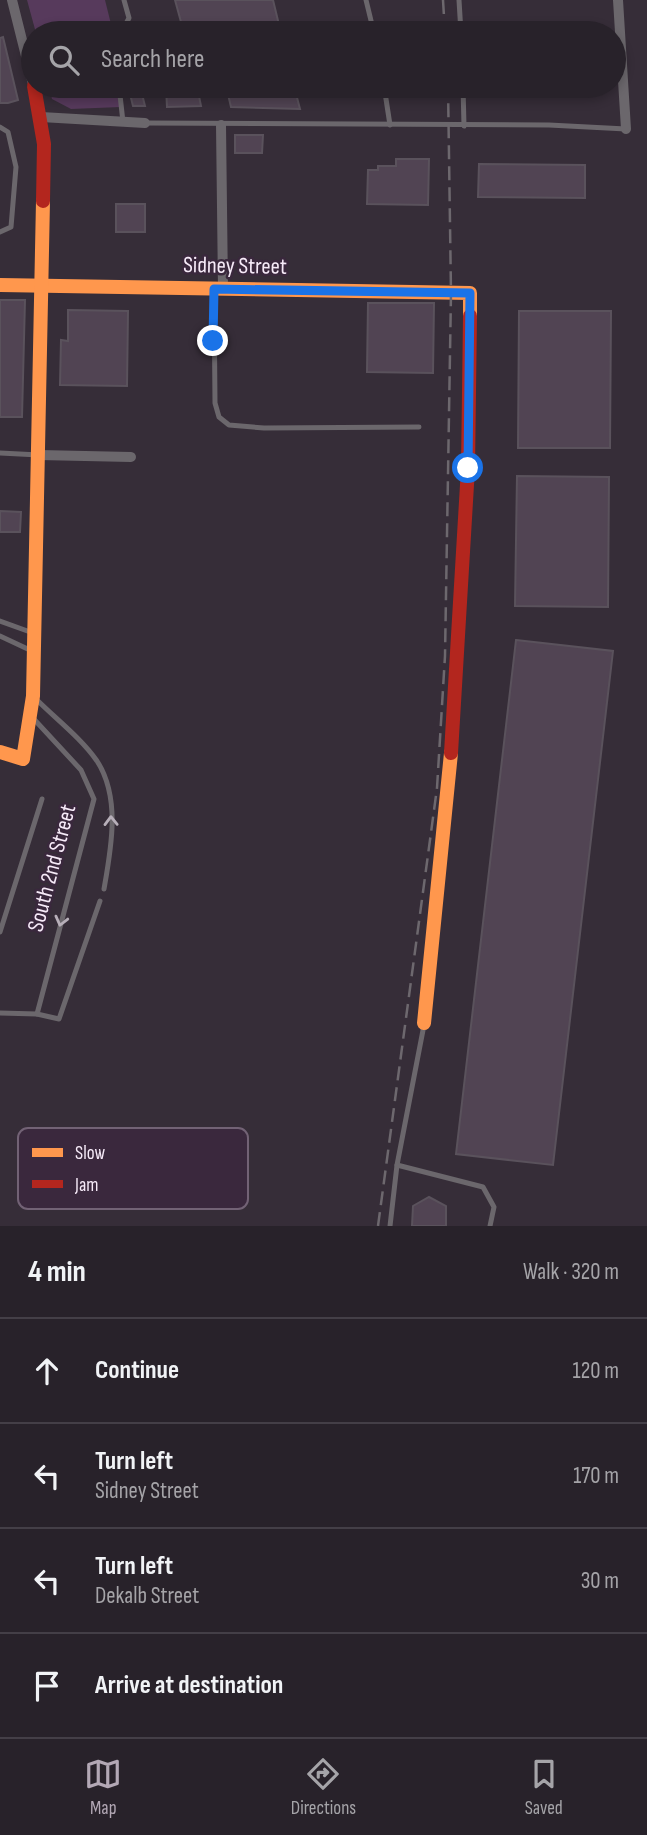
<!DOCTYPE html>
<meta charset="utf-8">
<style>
body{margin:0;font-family:"Sofia Sans Condensed",sans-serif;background:#342f36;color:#f1f3f6}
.stop{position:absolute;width:21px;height:21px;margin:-16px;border:5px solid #1a73e8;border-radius:50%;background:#fff}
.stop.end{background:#1a73e8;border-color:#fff;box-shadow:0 2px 7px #0008}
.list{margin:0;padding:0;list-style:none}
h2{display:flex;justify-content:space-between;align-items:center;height:91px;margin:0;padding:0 28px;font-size:30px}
h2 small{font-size:23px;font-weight:400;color:#a5a4a8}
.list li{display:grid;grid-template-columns:46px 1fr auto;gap:21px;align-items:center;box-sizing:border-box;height:105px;padding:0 28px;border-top:2px solid #443f47}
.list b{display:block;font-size:26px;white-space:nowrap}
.list p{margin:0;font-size:23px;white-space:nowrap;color:#a5a4a8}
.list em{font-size:23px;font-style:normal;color:#a5a4a8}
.icon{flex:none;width:38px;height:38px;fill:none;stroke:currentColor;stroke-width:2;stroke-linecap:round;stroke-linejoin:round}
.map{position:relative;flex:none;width:647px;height:1226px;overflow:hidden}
.search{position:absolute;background:#28222a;box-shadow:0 4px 10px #0003;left:21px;right:21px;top:21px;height:77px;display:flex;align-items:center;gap:18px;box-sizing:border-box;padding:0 24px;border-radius:38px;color:#a5a4a8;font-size:26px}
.sheet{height:511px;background:#28222a}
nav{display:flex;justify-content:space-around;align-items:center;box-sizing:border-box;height:98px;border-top:2px solid #443f47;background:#28222a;font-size:19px;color:#a5a4a8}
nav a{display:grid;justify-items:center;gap:4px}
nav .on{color:#b3a8b5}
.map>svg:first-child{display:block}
</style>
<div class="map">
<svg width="647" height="1226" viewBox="0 0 647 1226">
<rect width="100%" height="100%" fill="#362d38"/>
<g fill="#573a5c">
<path d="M27,0h78l6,24 -8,2 1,7h-68z"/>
<path d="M49,86h67l5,21 -50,2 -19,-10z"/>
</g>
<g fill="#514453" stroke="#5a525c" stroke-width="2">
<path d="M175,0h98l8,33h-97z"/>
<path d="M3,37l15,63 -10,3h-8v-65z"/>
<path d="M128,86h12l5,20h-12z"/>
<path d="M186,86h11l4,20 -34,1 -1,-20z"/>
<path d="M226,86h68l6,23 -69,-2z"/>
<path d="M235,135h28l-1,18h-27z"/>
<path d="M396,159h33l-1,46 -61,-1 1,-34h10v-4h18z"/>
<path d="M479,164l106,1v33l-107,-1z"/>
<rect x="116" y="204" width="29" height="28"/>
<path d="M0,300h25l-3,117h-22z"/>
<path d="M368,303h66l-1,70 -66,-1z"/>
<path d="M68,310l60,1 -1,75 -67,-1 1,-45 7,1z"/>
<path d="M519,311h92l-1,137h-92z"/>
<path d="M517,476l92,1 -1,130 -93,-1z"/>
<path d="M0,511l21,1 -1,20h-20z"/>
<path d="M516,640l97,11 -60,514 -97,-11z"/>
<path d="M429,1197l17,9v20h-34l1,-20z"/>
</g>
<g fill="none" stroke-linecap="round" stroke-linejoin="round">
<g stroke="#6b676c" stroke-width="5">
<path d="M366,0l8,33"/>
<path d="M459,0l2,33"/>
<path d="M121,33l8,-15 -5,-18"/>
<path d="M119,86l4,36"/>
<path d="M384,86l6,39"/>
<path d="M463,86l1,40"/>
<path d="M145,123l404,2 77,4"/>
<path d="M0,127l8,5 8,35 -5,60 -11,5"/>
<path d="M214,289l1,114 4,14 10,8 35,3 155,-1"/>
<path d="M0,453l39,2"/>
<path d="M0,621l33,12"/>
<path d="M0,636l32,15"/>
<path d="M36,699c20,20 45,39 61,62 24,37 14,88 7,128"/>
<path d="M32,717l49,53 13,29 -57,215"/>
<path d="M0,932l42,-133"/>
<path d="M0,1013l37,1 22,5 41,-118"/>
<path d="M424,1025l-27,140 86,22 11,20 -4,19"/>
<path d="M390,1226l7,-61"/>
</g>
<g stroke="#6b676c" stroke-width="10">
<path d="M12,0l21,84"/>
<path d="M618,0l8,129"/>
<path d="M41,117l104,6"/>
<path d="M221,125l2,164"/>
<path d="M39,455l92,2"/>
</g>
<g stroke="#ff974d" stroke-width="14">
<path d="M0,285l470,8v23"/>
<path d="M0,752l23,7 10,-63 10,-495"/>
<path d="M424,1023l27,-270"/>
</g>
<g stroke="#b3261e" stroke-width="14">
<path d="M34,86l10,58 -1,57"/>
<path d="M451,753l17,-285 2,-152"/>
</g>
<g stroke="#6d686e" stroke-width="2.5" stroke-dasharray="14 7" stroke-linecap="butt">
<path d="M443,0l2,33"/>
<path d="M378,1226l59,-438 8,-132 6,-363 -3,-207"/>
</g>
</g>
<defs><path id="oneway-chevron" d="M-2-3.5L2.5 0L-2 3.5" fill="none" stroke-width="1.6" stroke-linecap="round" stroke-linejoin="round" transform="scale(1.75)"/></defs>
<g stroke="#b7afb9">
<use href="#oneway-chevron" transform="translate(111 821) rotate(-91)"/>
<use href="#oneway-chevron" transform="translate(61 921) rotate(104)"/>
</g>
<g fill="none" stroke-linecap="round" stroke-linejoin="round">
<path stroke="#1a73e8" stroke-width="9" d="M213,341l1,-52 256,4 -2,175"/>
</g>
<g text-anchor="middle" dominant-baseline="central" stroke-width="5" stroke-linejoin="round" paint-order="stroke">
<g font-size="23" fill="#f6eaf8" stroke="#3a283d">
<text transform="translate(235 266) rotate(1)">Sidney Street</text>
<text transform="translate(52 868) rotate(-75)">South 2nd Street</text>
</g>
</g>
<rect x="18" y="1128" width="230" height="81" rx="10" fill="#3a283d" stroke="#726275" stroke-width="2"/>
<rect x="32" y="1148" width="31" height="9" fill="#ff974d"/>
<rect x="32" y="1180" width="31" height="8" fill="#b3261e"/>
<g font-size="19" fill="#f6eaf8">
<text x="75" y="1159">Slow</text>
<text x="75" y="1191">Jam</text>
</g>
</svg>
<div class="stop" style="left:468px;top:468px"></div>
<div class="stop end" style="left:213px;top:341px"></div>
<div class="search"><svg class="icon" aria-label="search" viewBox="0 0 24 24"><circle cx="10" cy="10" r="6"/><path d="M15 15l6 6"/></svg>Search here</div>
</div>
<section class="sheet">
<h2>4 min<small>Walk · 320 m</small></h2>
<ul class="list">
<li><svg class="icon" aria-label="ahead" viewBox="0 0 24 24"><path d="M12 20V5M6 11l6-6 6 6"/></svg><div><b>Continue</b></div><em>120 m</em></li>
<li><svg class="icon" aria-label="left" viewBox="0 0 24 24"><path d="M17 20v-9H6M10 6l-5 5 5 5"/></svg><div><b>Turn left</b><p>Sidney Street</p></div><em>170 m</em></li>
<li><svg class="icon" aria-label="left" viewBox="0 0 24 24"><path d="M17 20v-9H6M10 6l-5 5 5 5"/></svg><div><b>Turn left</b><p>Dekalb Street</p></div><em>30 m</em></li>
<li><svg class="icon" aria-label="arrive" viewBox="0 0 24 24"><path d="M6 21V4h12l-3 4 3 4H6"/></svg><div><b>Arrive at destination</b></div></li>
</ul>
</section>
<nav>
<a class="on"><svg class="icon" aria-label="map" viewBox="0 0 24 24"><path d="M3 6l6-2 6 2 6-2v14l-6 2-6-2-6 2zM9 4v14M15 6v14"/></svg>Map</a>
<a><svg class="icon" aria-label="directions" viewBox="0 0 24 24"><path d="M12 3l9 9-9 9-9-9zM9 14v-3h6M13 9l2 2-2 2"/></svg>Directions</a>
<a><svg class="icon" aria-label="saved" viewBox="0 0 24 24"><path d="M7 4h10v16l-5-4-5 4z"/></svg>Saved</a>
</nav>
